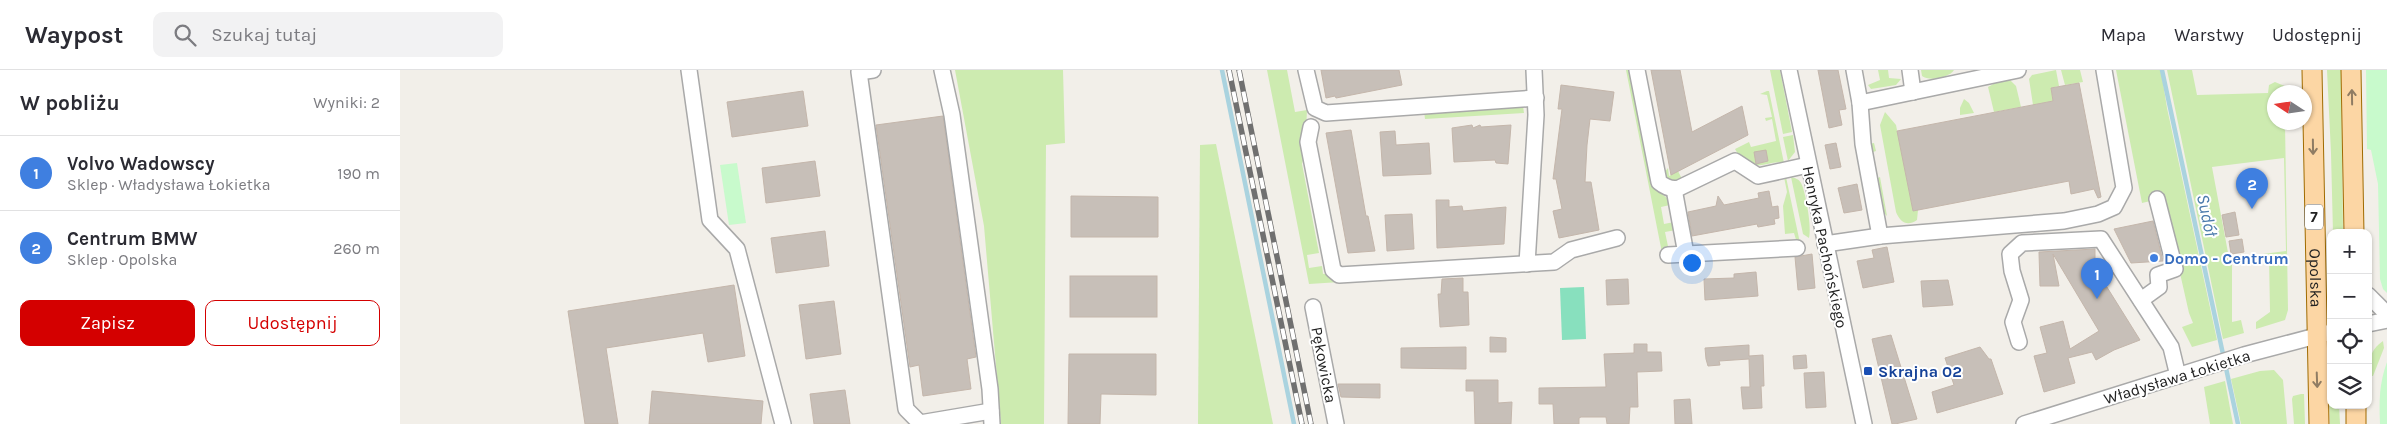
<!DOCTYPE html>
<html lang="pl">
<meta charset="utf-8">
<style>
body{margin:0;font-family:Karla,sans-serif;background:#f2f2f3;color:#2b2b33}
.controls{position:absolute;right:15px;bottom:15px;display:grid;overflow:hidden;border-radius:10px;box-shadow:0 1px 4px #0004}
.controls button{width:45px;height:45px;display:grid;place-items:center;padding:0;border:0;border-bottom:1px solid #e1e1e2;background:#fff;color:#2b2b33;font:25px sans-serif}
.compass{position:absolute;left:1867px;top:15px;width:45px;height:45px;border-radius:50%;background:#fff;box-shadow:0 1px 4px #0004;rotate:282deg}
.you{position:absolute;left:1291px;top:192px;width:18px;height:18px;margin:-12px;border:4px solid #fff;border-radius:50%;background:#1a73e8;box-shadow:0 0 0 8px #1a73e833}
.badge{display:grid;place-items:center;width:32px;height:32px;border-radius:50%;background:#d40000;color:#fff;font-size:16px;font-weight:700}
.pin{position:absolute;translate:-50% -41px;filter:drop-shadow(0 1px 2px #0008)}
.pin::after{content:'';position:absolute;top:26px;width:18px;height:15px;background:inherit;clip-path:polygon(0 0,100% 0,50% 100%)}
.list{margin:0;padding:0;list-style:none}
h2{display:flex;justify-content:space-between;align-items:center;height:65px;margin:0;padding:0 20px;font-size:21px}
h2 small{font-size:16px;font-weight:400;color:#7c7c81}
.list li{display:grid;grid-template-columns:32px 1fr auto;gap:15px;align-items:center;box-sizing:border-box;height:75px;padding:0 20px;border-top:1px solid #e1e1e2}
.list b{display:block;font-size:19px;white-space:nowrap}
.list p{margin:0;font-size:16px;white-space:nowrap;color:#7c7c81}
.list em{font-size:16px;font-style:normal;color:#7c7c81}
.actions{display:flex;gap:10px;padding:15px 20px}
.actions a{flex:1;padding:11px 0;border:1px solid #d40000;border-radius:10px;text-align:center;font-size:18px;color:#d40000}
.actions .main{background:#d40000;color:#fff}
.icon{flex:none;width:28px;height:28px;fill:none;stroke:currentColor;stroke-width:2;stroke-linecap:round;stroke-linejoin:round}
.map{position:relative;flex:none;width:1987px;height:354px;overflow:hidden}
header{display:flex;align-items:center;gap:30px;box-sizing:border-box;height:70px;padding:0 25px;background:#fff;border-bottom:1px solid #e1e1e2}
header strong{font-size:24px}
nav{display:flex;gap:28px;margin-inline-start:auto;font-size:18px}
.search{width:350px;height:45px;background:#f2f2f3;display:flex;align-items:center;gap:12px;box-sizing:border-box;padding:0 18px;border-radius:10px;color:#7c7c81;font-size:19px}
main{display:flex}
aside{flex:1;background:#fff}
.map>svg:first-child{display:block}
</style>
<header>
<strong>Waypost</strong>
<div class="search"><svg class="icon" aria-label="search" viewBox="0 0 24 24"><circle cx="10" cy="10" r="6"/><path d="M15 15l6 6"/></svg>Szukaj tutaj</div>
<nav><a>Mapa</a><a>Warstwy</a><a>Udostępnij</a></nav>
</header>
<main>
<aside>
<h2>W pobliżu<small>Wyniki: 2</small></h2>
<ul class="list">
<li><span class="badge" style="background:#3f7fe0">1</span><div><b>Volvo Wadowscy</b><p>Sklep · Władysława Łokietka</p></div><em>190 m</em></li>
<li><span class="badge" style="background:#3f7fe0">2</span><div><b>Centrum BMW</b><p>Sklep · Opolska</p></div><em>260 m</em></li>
</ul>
<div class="actions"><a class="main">Zapisz</a><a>Udostępnij</a></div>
</aside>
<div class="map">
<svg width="1987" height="354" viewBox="0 0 1987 354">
<rect width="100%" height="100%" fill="#f2efe9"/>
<g fill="#cdebb0">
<path d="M555,0h108l2,73 -19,2 -2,279h-43l-17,-198z"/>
<path d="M867,0h20l8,42 12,-2 -2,44 -3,10 17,89 -12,2 2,13 13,-2 1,8 5,-1 12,9 -31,2z"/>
<path d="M1226,0h3l23,116 16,13 2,6 -9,2 3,17 10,-2 2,8 -11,2 4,19 -5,12z"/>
<path d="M1370,0h10l12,62 -9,2z"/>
<path d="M1478,0h10l1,8 12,1 -5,6 -25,4 -3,-4 12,-5z"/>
<path d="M1521,0h33c-4,7 -24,12 -32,6z"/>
<path d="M1656,0l3,16 -8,2 2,13 -20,4 -4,-26 3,-4z"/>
<path d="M1661,0h19l3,12 -18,3z"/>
<path d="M1716,0h45l6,38 50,232 -25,7 -10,-20 11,-4 -4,-10 -26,-115 -21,5z"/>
<path d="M1767,0h25l5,25 71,-2 1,-8 6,-3 12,5v5h-13v30l11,1 3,187 -3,10 -29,9v-7l14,-10 -1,-56 -13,1 -1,-2 31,-4 -2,-93 -72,9 17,91h3v64l9,-2 3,13 -21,6z"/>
<path d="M1927,0h14l2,163h-10l-2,-80z"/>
<path d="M1610,10l6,6 5,21 -27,5 -6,-25 9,-5z"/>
<path d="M1367,21h2l15,72c-16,-5 -33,16 -49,-14l14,-7 2,5 25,-6 -4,-22 -6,2 -1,-3 7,-1 -5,-22 -7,-1z"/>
<path d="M1564,29l5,4 5,10 -14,2v-7z"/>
<path d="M1123,36l1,7 -99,6 -1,-8z"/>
<path d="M1485,42l11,13 17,86 5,-1 -1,10c-10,7 -17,2 -21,-8l-16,-87z"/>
<path d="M1393,65l2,17 -7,9 -5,-24z"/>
<path d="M1474,73l2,8 -3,1 5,26 2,-1 7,39 -4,-4 -15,-68z"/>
<path d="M816,74l57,280h-75l2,-279z"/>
<path d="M1268,98l1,8 9,-5 5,10 -4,1 -11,-3 -4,-6z"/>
<path d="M1384,107h2l14,66h-3l-3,-10 -9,1 -2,-28 4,-14z"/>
<path d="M1391,107c4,1 8,2 10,6 5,9 11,46 8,55l-6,-4z"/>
<path d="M1983,271l1,7 -11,28h-4c-1,-15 1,-26 14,-35z"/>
<path d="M1874,300l9,10 4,44h-46l-10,-45 29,-8z"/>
<path d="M1825,311l8,43h-23l-6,-37z"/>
<path d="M1929,322h2v13h8l1,19h-10z"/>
<path d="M1901,324h3l1,30h-11l-2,-25 1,-3z"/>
</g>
<g fill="#c8facc">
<path d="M1966,0h21v223l-4,-4 -3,-10 -2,-95 -7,-34 -4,-1z"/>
<path d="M337,93l9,60 -17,2 -9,-60z"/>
<path d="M1987,292v62h-7c-1,-23 -1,-40 7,-62z"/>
</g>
<path fill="#88e0be" d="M1184,217l2,52 -24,1 -2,-52z"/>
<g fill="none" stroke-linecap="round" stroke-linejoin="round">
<g stroke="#aad3df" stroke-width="4.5">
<path d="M822,0l72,354"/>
<path d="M1762,0l76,354"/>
</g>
</g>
<g fill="#c7bfb8" stroke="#c4b6ab">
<path d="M921,0h78l3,15 -66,13 -1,-2 -9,2z"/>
<path d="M1251,0h29l12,62 50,-26 6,29 -77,40z"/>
<path d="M1418,0h20l8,39 -7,1 3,15 -13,3z"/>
<path d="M1679,13l22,114 -3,1 -4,-9 -23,5 -2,-13 -156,30 -16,-80 156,-30 -2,-13z"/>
<path d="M1161,15l53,7 -4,29 -20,-2 -3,26 -2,37h6l8,48 -40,8 -6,-27 9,-2 -6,-30h-3l9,-70h-4z"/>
<path d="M403,21l5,35 -76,11 -5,-35z"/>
<path d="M543,46l33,241 -9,2 4,30 -48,7 -4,-31 -9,2 -34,-242z"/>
<path d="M1072,55l1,3 7,-3 1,2 30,-2 -3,39 -12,-1 -1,-3 -41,2 -2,-34z"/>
<path d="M951,60l15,86h2l7,35 -27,2 -22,-120z"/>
<path d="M995,61l1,14 33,-2 2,31 -48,2 -3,-44z"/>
<path d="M1436,73l5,24 -11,2 -5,-24z"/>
<path d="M1366,80l2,11 -12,3 -2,-12z"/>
<path d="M415,91l5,35 -54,7 -4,-35z"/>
<path d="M1457,114l5,26 -18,3 -6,-25z"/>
<path d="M1369,121l3,16 6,-1 1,12 -5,1 1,5 -17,3 -1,-3 -65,12 -4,-24 28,-6 2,-10 6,9 35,-7 -1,-5z"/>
<path d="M671,126l87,1v40h-87z"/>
<path d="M1036,130h13v7l13,-1 1,5 43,-4 -2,37 -67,4z"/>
<path d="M1835,142l4,23 -13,2 -4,-22z"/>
<path d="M1012,144l2,35 -27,2 -2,-36z"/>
<path d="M1753,151l10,40 -32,2 -17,-34z"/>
<path d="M425,161l4,35 -53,7 -5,-35z"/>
<path d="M1842,169l2,13 -13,2 -2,-13z"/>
<path d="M1487,177l7,35 -31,6 -6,-27 17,-3 -2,-8z"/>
<path d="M1695,179v19l45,72 -26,10 -18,10 -4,-8 -24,6 7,25 -31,9 -10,-36 13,-3 -7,-26 23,-6 7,28 29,-18 -46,-77 6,32h-19l-1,-34z"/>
<path d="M1412,184l3,34 -17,2 -3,-33z"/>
<path d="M1356,202l2,24 -53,4 -1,-21 30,-1v-4z"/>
<rect x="670" y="206" width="87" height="41"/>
<path d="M1063,208v14h5l1,33 -29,2 -2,-33h3l1,-15z"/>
<path d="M1228,209l1,25 -22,1 -1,-25z"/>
<path d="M1548,210l5,25 -30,2 -2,-26z"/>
<path d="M334,215l11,71 -37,6 -5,-29 -97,15 12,76h-33l-17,-113z"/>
<path d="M434,231l7,53 -35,5 -7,-54z"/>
<path d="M1491,265l26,84 -22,5h-3l-20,-85z"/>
<path d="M1090,267l16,1v14h-16z"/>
<path d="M1234,274h13v8h14l1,19 -25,1 1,35h-8l-1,17h-22l-1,-7h-25l-2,1v6h-25l-1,-20h-14v-16l67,-1 -2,-33 30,-1z"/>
<path d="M1349,275v11l14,-1 1,31h-3l1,22 -19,1 -2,-22h9l-1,-28 -30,2 1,4 -12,1 -2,-7 -1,-11z"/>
<path d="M1066,277v22l-65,-1v-20z"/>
<path d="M1580,277l9,12h2l12,35 -66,19 -5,-21 22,-7 -9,-27z"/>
<path d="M669,284h87v41l-55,-1 -1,30h-32z"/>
<path d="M1406,285l1,13 -13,1 -1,-13z"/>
<path d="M1424,302l2,35 -20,1 -2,-35z"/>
<path d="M1066,310h32v23l14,-1 -1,22h-36l-1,-33h-8z"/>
<path d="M938,314h42v14l-39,-1z"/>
<path d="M445,320l5,34h-36l-4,-30z"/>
<path d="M252,321l111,10 -2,23h-112z"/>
<path d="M1290,329l2,25h-17l-1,-24z"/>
</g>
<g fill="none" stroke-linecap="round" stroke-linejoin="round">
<defs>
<g id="minor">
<path d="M289,0l21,150 27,29 46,175"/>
<path d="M473,0l-14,2 47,337 15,15"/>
<path d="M542,0l10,45 38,274 2,35"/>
<path d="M906,0l9,38 11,5 210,-15"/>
<path d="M1237,0l22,112c6,5 12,8 20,6l56,-27 23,15 50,-11"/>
<path d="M1389,0l75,354"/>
<path d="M1454,0l6,33 3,41 17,92"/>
<path d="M1510,0l3,22"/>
<path d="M1460,33l158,-33"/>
<path d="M911,57l-3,15 25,128 6,5 215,-13 17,-12 46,-12"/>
<path d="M1274,119l12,65"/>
<path d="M1425,174l55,-8 184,-15 34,-7 16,-7 10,-19 -20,-118"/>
<path d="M1268,185l129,-7"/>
<path d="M1127,194l9,-149 -2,-45"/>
<path d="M1968,225l19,19"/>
<path d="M1741,230l18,-13 -1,-12 17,-6 -18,-70"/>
<path d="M913,237l23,117"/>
<path d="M1968,254l19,-4"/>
<path d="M1619,272l-6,-20 8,-22 -9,-29 -2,-17 12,-11 79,-4 70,108 7,29"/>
<path d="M520,353l71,-12"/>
<path d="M1624,354l220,-69 87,-23"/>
</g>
<g id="major">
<path id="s1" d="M1912,0l7,354"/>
<path d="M1951,0l3,163"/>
<path d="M1956,335v19"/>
</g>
</defs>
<use href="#minor" stroke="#a9a9a9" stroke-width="18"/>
<use href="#major" stroke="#a06b00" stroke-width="21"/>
<use href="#minor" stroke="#fff" stroke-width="15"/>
<use href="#major" stroke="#fcd6a4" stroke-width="19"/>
<defs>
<g id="rail">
<path d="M829,0l73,354"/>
<path d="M839,0l72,354"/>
</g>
</defs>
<use href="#rail" stroke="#707070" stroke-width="5.5"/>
<use href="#rail" stroke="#fff" stroke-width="4" stroke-dasharray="11" stroke-linecap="butt"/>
</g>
<defs><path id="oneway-shaft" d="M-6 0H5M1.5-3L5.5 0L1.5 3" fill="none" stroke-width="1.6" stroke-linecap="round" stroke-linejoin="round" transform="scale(1.25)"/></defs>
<g stroke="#8f7c63">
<use href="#oneway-shaft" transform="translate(1952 27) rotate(-91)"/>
<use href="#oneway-shaft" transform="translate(1913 77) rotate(89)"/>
<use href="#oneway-shaft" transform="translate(1917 310) rotate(88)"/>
</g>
<circle fill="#3f7fe0" stroke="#fff" stroke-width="2" cx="1754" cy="188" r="5"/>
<rect fill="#1a4fb4" stroke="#fff" stroke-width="2" x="1463" y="296" width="10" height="10" rx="2.5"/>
<g text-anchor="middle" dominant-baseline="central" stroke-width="4" stroke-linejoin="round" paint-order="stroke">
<rect fill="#fff" stroke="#646464" stroke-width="1" x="1905" y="134.5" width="18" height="25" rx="4"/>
<g font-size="15" font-weight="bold" fill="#222">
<text x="1914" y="147">7</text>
</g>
<g font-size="16" fill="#222" stroke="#fff">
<text transform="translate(1425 177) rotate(78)">Henryka Pachońskiego</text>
<text stroke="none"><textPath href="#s1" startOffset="208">Opolska</textPath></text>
<text transform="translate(924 295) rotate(79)">Pękowicka</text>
<text transform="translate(1777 307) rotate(-17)">Władysława Łokietka</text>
</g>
<g font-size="16" font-weight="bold" fill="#366cbe" stroke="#fff" text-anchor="start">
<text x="1764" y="188">Domo - Centrum</text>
</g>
<g font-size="16" font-weight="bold" fill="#164399" stroke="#fff" text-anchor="start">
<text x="1478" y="301">Skrajna 02</text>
</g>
<g font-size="18" font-style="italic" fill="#4a7aab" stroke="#fff">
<text transform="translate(1807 145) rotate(78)">Sudół</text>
</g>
</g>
</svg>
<div class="controls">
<button>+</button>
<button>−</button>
<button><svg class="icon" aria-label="locate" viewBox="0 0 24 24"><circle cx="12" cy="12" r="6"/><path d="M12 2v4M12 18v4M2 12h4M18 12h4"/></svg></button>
<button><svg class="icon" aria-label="layers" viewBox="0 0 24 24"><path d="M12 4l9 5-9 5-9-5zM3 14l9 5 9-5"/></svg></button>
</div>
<svg class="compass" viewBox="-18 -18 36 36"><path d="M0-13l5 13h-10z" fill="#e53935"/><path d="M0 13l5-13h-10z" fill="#7c7c81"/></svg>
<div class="you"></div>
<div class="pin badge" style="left:1697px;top:229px;background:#3f7fe0">1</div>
<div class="pin badge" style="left:1852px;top:139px;background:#3f7fe0">2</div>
</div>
</main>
